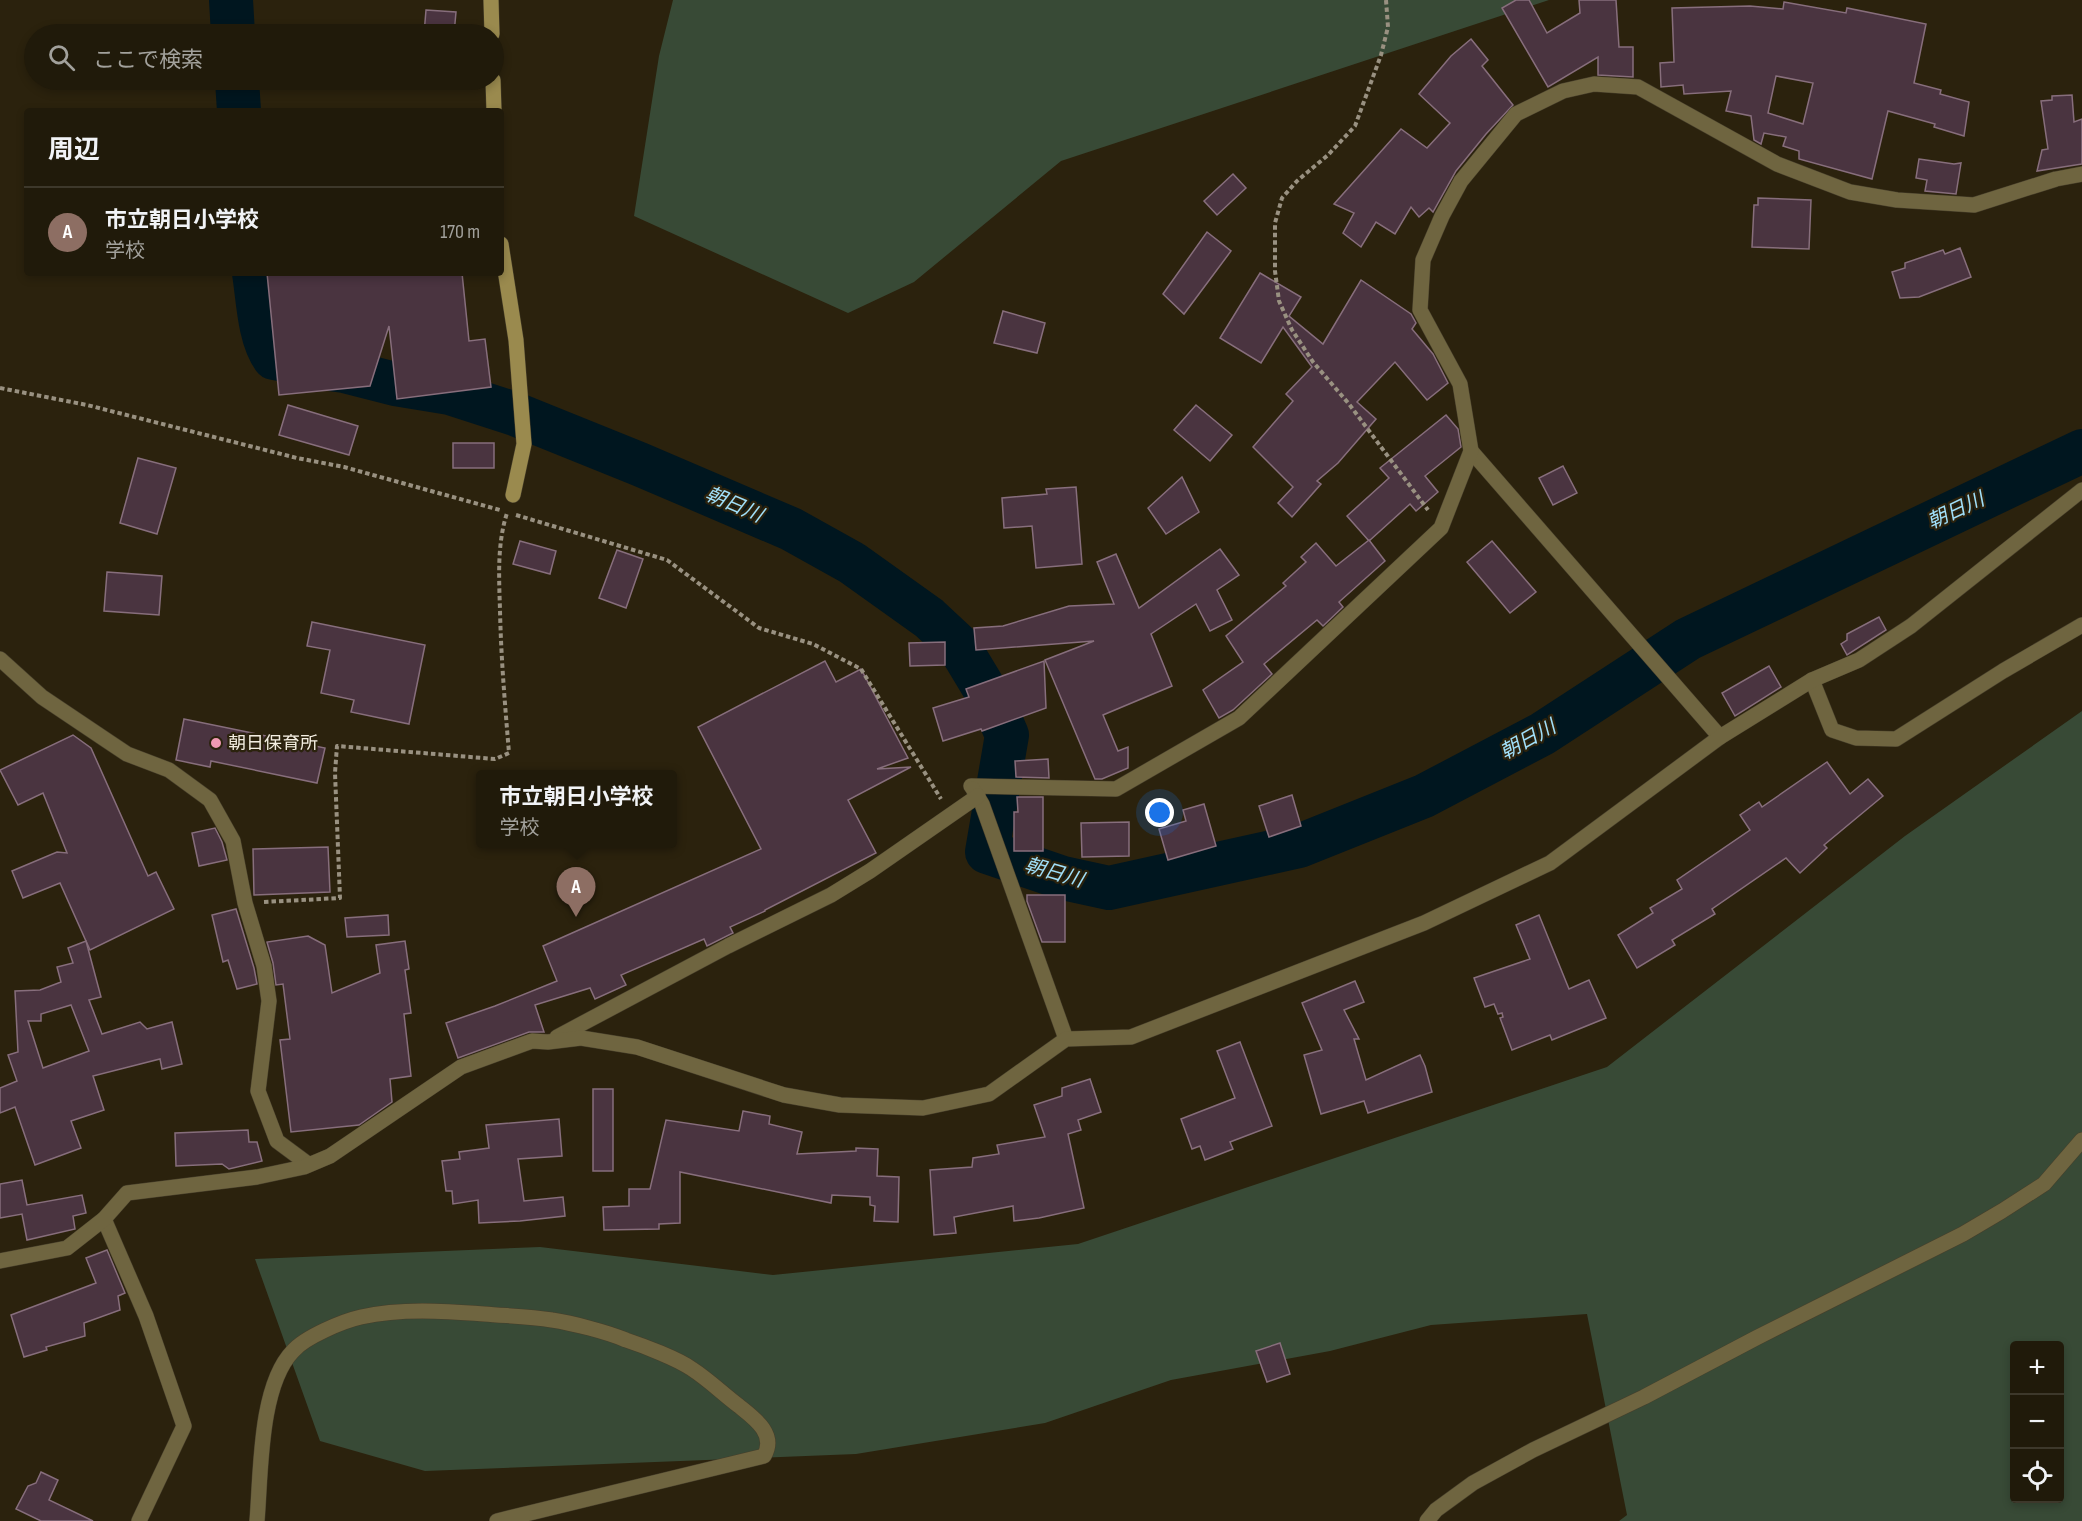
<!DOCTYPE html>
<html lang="ja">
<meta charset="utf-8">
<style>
body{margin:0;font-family:"Sofia Sans Condensed","Noto Sans JP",sans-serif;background:#282313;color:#f1f3f6}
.controls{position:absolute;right:18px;bottom:18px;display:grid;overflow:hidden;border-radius:6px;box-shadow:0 3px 9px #0003}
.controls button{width:54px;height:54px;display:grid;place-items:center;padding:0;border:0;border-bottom:2px solid #3d382b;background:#201a0a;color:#f1f3f6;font:30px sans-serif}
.you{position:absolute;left:1160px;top:813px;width:21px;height:21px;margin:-15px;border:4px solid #fff;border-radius:50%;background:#1a73e8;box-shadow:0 0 0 9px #1a73e833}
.badge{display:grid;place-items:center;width:39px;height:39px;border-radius:50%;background:#8c9099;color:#fff;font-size:20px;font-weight:700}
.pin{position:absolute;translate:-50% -50px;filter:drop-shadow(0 2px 3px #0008)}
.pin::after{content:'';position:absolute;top:32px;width:21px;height:18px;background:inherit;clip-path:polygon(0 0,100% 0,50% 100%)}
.popup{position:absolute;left:476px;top:770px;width:201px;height:78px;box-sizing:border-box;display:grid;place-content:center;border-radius:6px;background:#201a0a;filter:drop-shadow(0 2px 4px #0005);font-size:20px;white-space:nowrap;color:#a2a19c}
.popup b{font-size:22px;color:#f1f3f6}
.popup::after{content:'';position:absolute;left:50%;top:100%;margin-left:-12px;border:12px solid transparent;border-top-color:#201a0a}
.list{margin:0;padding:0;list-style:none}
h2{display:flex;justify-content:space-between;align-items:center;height:78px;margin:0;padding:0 24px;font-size:26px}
h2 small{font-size:20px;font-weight:400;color:#a2a19c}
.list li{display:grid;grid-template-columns:39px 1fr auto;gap:18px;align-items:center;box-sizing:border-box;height:90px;padding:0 24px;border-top:2px solid #3d382b}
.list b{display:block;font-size:22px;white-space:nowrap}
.list p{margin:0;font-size:20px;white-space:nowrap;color:#a2a19c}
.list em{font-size:20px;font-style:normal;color:#a2a19c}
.icon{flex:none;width:33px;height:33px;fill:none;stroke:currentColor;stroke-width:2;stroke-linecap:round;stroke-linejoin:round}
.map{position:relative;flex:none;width:2082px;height:1521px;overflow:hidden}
.search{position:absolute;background:#201a0a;box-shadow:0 3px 9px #0003;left:24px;top:24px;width:480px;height:66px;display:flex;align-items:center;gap:15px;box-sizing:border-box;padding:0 21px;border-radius:33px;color:#a2a19c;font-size:22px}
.panel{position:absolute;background:#201a0a;box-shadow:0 3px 9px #0003;left:24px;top:108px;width:480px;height:168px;border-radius:6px}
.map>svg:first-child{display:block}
</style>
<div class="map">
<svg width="2082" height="1521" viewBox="0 0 2082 1521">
<rect width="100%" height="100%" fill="#2b220d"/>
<g fill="#384a36" fill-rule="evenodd">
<path d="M673,0h876l-488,161 -147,121 -66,31 -214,-97 25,-160z"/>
<path d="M2082,711v810h-463l8,-6 -40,-201 -156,11 -101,26 -159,29 -126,43 -189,31 -431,17 -105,-30 -65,-182 285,-12 233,28 305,-31 529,-177 298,-231zM2014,1346h46v152h-46z"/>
</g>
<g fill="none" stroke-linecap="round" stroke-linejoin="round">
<g stroke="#00161f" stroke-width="44">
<path d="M231,0l2,34"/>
<path d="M237,80l2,31"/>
<path d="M254,273c4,25 5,65 20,85l25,5 7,3 38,5 51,13 55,9 65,21 124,50 152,65 61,34 77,55 29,27 35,58 14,32 -20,117 76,26 46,10 190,-42 125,-50 118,-62 146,-95 394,-188"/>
</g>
</g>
<g fill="#4a3440" stroke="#876e7c" stroke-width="1.5" fill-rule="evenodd">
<path d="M1516,0h13l18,33 33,-20 -1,-13h37l3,47h14v30l-35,-2v-18l-50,30 -46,-79z"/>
<path d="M1784,2l62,11 1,-5 79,16 -12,59 27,7 -1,4 29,8 -5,34 -30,-9 1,-3 -47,-13 -16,68 -73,-20v-8l-16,-5 3,-9 -22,-4 -3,11 -7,-4 -3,-24 -25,-5 5,-20 -47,3 -1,-9 -22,2 -1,-24 14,-1 -2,-54 78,-2 33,3zM1776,76l37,7 -10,41 -35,-11z"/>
<path d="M426,10l30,2 -2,22h-30z"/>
<path d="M1471,39l17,21 -6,6 31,39 -27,29 -30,37 -23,41 -4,-4 -10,9 -8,-10 -16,27 -19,-12 -15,25 -18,-14 11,-20 -20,-9 67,-75 26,19 23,-25 -31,-29 32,-38z"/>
<path d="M2072,95l2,27 8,-3v45l-45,7 5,-21 6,-1 -7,-48 11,-1v-4z"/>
<path d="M1919,159l35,5 7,-1 -5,31 -31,-3 2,-11 -11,-2z"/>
<path d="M1233,174l13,14 -29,27 -13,-14z"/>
<path d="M1758,198l53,2 -2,49 -57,-2 2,-42h4z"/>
<path d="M1207,232l24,19 -47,63 -21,-20z"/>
<path d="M1960,248l11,29 -52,20 -19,1 -8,-26 13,-4v-5l38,-13 2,4z"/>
<path d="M267,273h195l7,68 16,-2 6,48 -94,12 -8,-73 -19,60 -91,9z"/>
<path d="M1260,273l41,24 -12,19 34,28 38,-64 50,34 5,9 -4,6 21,25 15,29 -21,17 -32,-38 -38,40 19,17 -38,44 -21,18 4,3 -29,33 -14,-14 15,-16 -40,-40 40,-46 -7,-7 26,-27 -29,-40 -22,36 -41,-25z"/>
<path d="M1003,311l42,12 -8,30 -43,-10z"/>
<path d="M288,405l70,21 -9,29 -70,-20z"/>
<path d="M1196,405l36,30 -22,26 -36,-31z"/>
<path d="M1446,415l12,14 3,18 -36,29 13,16 -22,19 -6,-7 -41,37 -22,-25 42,-38 -9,-10z"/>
<rect x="453" y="443" width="41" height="25"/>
<path d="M138,458l38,10 -19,66 -37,-11z"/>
<path d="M1563,466l14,27 -24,12 -14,-27z"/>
<path d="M1182,477l17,35 -33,22 -18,-26z"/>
<path d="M1076,487l6,77 -46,4 -4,-42 -28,2 -2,-30 45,-4 -1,-5z"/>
<path d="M1369,540l16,21 -46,41 4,5 -20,19 -6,-6 -53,44 8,10 -39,36 -14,8 -16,-28 40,-28 -17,-26 60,-50 -3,-3 23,-21 -5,-5 15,-14 20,23z"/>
<path d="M520,541l36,10 -6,23 -37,-10z"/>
<path d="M1492,541l44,51 -26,21 -43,-51z"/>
<path d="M1220,549l19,26 -22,15 15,30 -22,11 -14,-27 -45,30 21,52 -69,29 15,36 10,-4v21l-26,11h-7l-50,-119 49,-19 -118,9 -2,-22 29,-2 66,-20 45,-2 -17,-42 19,-8 23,54z"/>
<path d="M617,550l26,9 -17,49 -27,-10z"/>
<path d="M107,572l55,4 -3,39 -55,-4z"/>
<path d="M1879,617l7,13 -39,25 -6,-11 6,-4v-6z"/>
<path d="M312,622l113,23 -16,79 -58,-12 3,-12 -33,-7 9,-43 -23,-4z"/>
<path d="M945,642v23l-35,1 -1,-23z"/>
<path d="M825,661l11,21 25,-13 47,89 -31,11 34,-2 -63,33 28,53 -111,57v1l-35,16 3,6 -26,13 -3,-7 -83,36 5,10 -31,14 -5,-11 -55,17 9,27h-15l-71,26 -12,-35 49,-17 62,-25 -14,-35 218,-97 -63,-122z"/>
<path d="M1044,661l2,47 -64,23 -1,-2 -38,12 -10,-33 36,-11 -3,-8z"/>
<path d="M1769,666l12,21 -46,29 -13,-23z"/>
<path d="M184,719l141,29 -8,35 -106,-22 -1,6 -34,-7z"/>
<path d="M73,735l18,13 57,128 8,-4 18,37 -84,41 -30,-67 -37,15 -11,-27 45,-19 10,1 -24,-60 -25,12 -18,-35z"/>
<path d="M1048,759l1,19 -33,-1 -1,-16z"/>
<path d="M1827,762l23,32 18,-15 15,17 -59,49 3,3 -27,25 -14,-15 -74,51 3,5 -43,26 3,5 -38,23 -19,-33 35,-22 -3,-5 32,-19 -5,-9 73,-50 -10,-15 19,-13 3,5z"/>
<path d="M1292,795l9,31 -32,11 -10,-31z"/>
<path d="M1017,797h26v54h-29v-39h4z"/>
<path d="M1204,804l12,42 -48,14 -9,-31 27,-8 -3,-11z"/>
<path d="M1129,822v34l-47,1 -1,-34z"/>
<path d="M215,828l7,14 5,18 -28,6 -7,-33z"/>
<path d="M328,847l2,45 -76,3 -1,-46z"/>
<path d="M1027,895h38v47h-23l-15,-41z"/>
<path d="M236,909l18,59 3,16 -20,5 -9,-29 -5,2 -11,-47z"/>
<path d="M388,915l1,20 -42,2 -2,-19z"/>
<path d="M1539,915l30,74 20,-9 17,38 -54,22 -2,-5 -38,15 -12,-32 3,-1 -1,-4 -4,1 -4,-10 -9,3 -11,-29 56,-19 -14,-34z"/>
<path d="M308,936l17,9 7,48 48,-20 -4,-28 29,-4 4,28 -4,1 6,43 -7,1 7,62 -21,3 2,23 -33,23 -68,7 -11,-92 10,-1 -7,-55 -7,1 -3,-22 -6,-21z"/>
<path d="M86,941l15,56 -12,3 13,34 38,-12 7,7 25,-7 10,42 -20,5 -2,-10 -67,17 11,34 -33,11 10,27 -46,17 -20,-58 -15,6v-25l17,-7 -9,-26 10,-3 -3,-61 25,-1 21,-8 -4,-15 16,-4 -5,-15zM71,1005l18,46 -46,17 -15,-47h13v-7z"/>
<path d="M1355,981l9,21 -20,8 15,29h-5l12,41 54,-25 5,11 7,26 -64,21 -4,-12 -43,13 -17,-59 18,-5 -20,-47z"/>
<path d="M1240,1042l32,84 -42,16 3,7 -28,11 -5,-14 -8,3 -11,-30 54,-21 -18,-47z"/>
<path d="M1090,1079l11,33 -23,8 3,10 -13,4 16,74 -45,10 -25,3 -1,-15 -59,11 2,16 -22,2 -4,-65 42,-3 1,-9 26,-4 -2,-9 48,-8 -11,-32 28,-9v-8z"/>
<rect x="593" y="1089" width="20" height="82"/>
<path d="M743,1111l27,5 -1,8 33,8 -5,22 59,-3v-3l22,1 -1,27 22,1 -1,45 -24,-1 1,-15 -5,-1v-8l-38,-2 -1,8 -151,-31v51l-21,1v5l-55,1 -1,-23 26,-1v-17h21l16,-69 73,11z"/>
<path d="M559,1119l3,37 -44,3 6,42 39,-4 2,19 -45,5 -41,2 -1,-23 -25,4 -1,-13h-6l-4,-30 18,-2 -1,-7 30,-4 -3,-23z"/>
<path d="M248,1130l1,12h8l5,19 -33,8 -7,-5 -46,2 -1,-33z"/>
<path d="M22,1180l5,25 55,-10 4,18 -13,3 2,13 -48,11 -5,-26 -22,4v-34z"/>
<path d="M107,1250l18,43 -7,3 2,14 -36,13 1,13 -39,11 1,3 -23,7 -13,-42 85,-32 -10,-25z"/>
<path d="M1280,1343l10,31 -23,8 -11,-31z"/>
<path d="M41,1472l17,8 -9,20 44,21h-52l-25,-12 12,-23 8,-3z"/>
</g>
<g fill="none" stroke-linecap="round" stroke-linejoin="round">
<defs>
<g id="street">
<path d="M1471,451l249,286"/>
<path d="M0,659l42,38 67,45 18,12 42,16 41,30 23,41 12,62 19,63 5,35 -11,90 19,50 31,23"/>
<path d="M1812,680l20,50 24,8 40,1 107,-68 79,-46"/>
<path d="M971,786l145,3 123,-71 202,-190 30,-77 -11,-67 -40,-74 3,-50 19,-44 19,-35 55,-67 47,-23 31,-7 44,3 139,77 73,28 47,8 77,5 82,-26 26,-5"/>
<path d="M973,789l9,15 84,235"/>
<path d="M557,1037l171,-91 103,-51 39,-24 108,-75"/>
<path d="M104,1219l42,97 38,110 -45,95"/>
<path d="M0,1261l67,-13 37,-29 23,-26 130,-16 47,-10 26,-11 131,-89 71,-26 16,1 33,-4 56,9 147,48 56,10 83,3 66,-14 77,-55 65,-2 293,-114 126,-60 170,-126 92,-57 47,-20 52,-34 171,-136"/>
<path d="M257,1521c4,-47 2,-135 36,-170 12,-14 50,-30 68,-34 40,-9 83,-6 123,-3 22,2 45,2 68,6 20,3 55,12 74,20 18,6 52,19 66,29 17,11 31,25 47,37 15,12 38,28 25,50l-267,65"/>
<path d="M1427,1521l9,-11 37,-27 60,-33 111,-53 112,-59 207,-104 39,-23 42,-27 38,-44"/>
</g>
<g id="secondary">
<path d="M491,0l1,34"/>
<path d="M493,80l1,31"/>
<path d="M501,244l15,96 8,104 -11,51"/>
</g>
</defs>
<use href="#street" stroke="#473f2b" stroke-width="16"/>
<use href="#secondary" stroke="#473f2b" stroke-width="16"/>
<g stroke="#999181" stroke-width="4" stroke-dasharray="4.5 3" stroke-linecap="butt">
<path d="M1386,0l2,27 -7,28 -26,71 -27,29 -31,26 -15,17 -7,25v48l4,30 13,29 21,32 36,42 79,106"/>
<path d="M0,388l87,17 210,53 47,9 156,43"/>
<path d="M516,515l151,45 92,68 54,16 48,25 80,130"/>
<path d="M264,902l76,-4 -5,-125 2,-27 158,13 14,-6c-4,-48 -8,-95 -9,-143 -1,-33 -3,-66 7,-97"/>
</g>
<use href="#street" stroke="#6f6540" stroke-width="15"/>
<use href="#secondary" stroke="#9a8a4e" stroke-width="15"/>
</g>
<circle fill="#f19ab4" stroke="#2b220d" stroke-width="2" cx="216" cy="743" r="6"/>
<g text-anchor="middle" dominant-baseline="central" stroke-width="4.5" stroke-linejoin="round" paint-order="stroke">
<g font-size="18" fill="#f4eee2" stroke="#2b220d" text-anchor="start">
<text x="228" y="743">朝日保育所</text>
</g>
<g font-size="20" font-style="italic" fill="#a1e0fa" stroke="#2b220d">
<text transform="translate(734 505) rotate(23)">朝日川</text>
<text transform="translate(1956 511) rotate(-25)">朝日川</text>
<text transform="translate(1528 740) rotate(-29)">朝日川</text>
<text transform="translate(1054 873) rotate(16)">朝日川</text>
</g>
</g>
</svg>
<div class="controls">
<button>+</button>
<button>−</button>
<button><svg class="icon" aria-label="locate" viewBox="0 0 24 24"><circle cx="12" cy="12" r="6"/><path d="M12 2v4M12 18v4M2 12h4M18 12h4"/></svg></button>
</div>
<div class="you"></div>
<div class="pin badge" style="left:576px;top:917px;background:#8d6e63">A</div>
<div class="popup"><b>市立朝日小学校</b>学校</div>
<div class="search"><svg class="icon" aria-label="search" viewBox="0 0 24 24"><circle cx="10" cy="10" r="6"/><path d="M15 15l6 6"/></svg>ここで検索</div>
<section class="panel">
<h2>周辺<small></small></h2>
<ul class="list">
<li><span class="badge" style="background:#8d6e63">A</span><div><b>市立朝日小学校</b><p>学校</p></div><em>170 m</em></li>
</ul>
</section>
</div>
